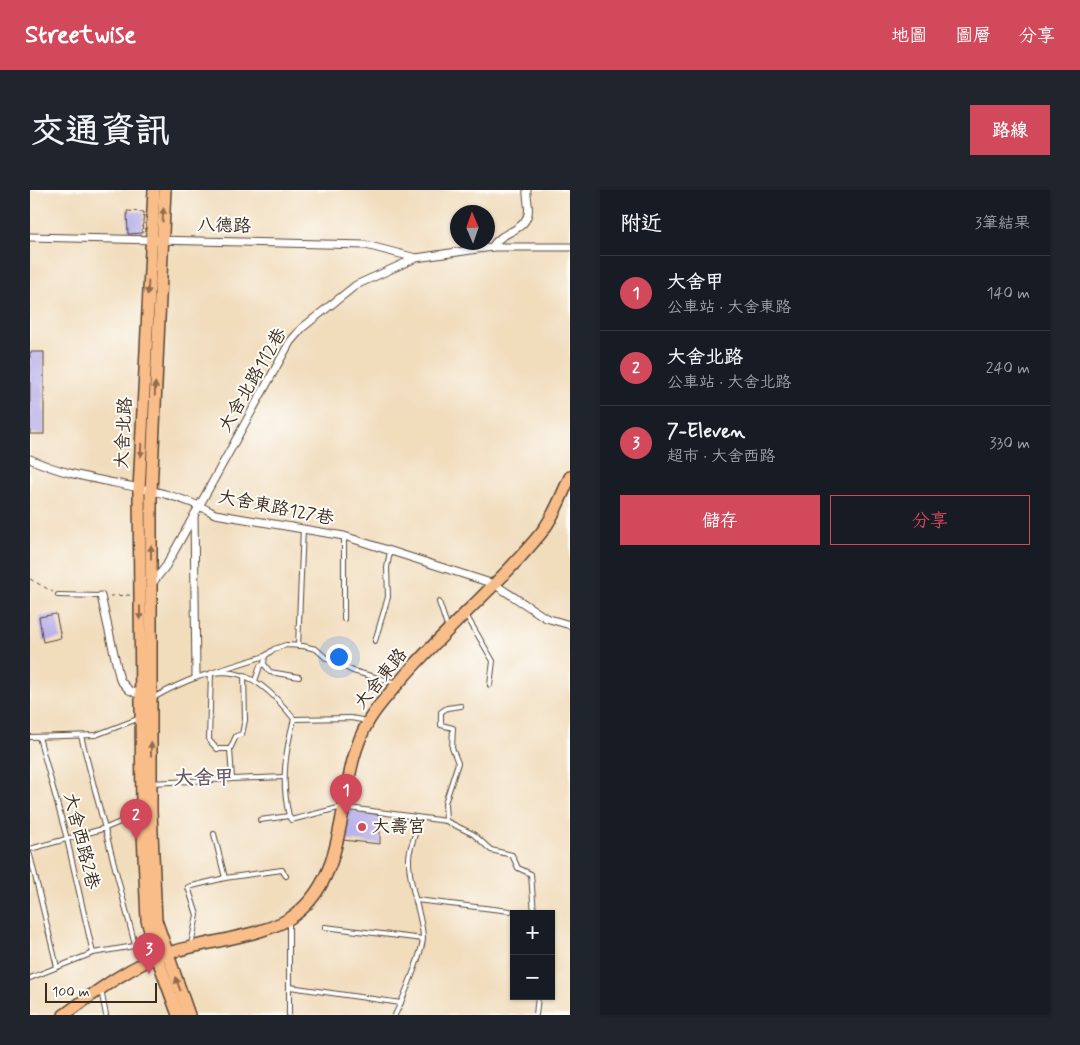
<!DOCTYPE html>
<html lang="zh-TW">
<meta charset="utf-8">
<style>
body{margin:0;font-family:Mynerve,"LXGW WenKai TC",sans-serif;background:#20242c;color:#f1f3f6}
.controls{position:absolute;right:15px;bottom:15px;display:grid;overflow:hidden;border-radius:0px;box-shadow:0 1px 4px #0004}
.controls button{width:45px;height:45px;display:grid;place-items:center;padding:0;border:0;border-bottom:1px solid #363941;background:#171b24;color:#f1f3f6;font:25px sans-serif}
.compass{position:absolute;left:420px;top:15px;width:45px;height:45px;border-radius:50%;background:#171b24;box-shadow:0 1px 4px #0004;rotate:358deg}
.scale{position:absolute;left:15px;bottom:12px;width:112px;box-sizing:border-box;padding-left:5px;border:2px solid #3b2a1e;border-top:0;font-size:14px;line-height:18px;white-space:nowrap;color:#3b2a1e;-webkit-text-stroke:4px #fdfcf7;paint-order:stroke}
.you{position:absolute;left:308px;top:466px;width:18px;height:18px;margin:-12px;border:4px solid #fff;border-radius:50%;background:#1a73e8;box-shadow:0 0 0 8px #1a73e833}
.badge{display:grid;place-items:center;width:32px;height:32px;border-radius:50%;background:#d1495b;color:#fff;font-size:16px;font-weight:700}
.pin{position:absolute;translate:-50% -41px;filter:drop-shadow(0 1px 2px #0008)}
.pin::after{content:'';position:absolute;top:26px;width:18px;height:15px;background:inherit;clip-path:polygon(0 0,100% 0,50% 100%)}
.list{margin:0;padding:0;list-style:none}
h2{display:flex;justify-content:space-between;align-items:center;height:65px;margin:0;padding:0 20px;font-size:21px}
h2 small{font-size:16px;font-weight:400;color:#9ea1a6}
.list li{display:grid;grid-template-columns:32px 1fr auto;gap:15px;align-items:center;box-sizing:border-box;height:75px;padding:0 20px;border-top:1px solid #363941}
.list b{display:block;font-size:19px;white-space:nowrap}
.list p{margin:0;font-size:16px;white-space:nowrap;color:#9ea1a6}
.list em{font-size:16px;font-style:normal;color:#9ea1a6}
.actions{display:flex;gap:10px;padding:15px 20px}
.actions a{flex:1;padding:11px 0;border:1px solid #d1495b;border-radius:0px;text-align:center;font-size:18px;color:#d1495b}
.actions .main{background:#d1495b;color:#fff}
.map{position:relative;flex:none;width:540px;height:825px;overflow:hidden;border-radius:0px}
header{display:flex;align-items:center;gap:30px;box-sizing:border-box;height:70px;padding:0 25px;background:#d1495b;color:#fff}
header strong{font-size:24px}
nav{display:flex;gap:28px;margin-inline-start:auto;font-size:18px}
.intro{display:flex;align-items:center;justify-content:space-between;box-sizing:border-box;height:120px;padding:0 30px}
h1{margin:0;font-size:35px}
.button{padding:12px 22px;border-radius:0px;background:#d1495b;color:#fff;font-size:18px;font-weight:700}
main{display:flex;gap:30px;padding:0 30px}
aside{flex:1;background:#171b24;border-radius:0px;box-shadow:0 1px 4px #0004}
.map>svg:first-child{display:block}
</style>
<header>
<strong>Streetwise</strong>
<nav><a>地圖</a><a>圖層</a><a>分享</a></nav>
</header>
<div class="intro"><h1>交通資訊</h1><a class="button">路線</a></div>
<main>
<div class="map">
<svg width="540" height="825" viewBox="0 0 540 825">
<rect width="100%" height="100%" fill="#fdfcf7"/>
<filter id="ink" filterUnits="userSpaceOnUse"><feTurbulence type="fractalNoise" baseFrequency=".02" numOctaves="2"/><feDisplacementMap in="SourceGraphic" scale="10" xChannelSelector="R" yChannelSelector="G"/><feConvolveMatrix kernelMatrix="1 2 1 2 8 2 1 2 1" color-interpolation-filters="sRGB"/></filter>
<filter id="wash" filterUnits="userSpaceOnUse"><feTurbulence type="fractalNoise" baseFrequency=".0096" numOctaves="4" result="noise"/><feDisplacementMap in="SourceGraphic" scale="20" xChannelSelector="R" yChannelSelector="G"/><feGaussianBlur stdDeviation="1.12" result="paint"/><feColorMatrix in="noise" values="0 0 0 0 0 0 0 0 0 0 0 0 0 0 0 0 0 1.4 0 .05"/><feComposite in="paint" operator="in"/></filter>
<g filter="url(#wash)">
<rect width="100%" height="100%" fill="#f1dcbc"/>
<g id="blocks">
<g fill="#b6aee8">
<path d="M97,21l17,1 -2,21 -14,1z"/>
<rect x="0" y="162" width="14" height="82"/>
<path d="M26,424l5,24 -18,4 -4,-25z"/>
<path d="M318,619l32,6v29l-38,-4z"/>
</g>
</g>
</g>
<g filter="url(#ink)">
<use href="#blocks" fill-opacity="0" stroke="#564536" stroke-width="1"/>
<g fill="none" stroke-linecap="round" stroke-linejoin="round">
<defs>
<g id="lane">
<path d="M28,405l43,1"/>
<path d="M409,412l9,27"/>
<path d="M436,425l27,46 -3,24"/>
<path d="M314,429v-83"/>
<path d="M345,451l13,-44 -1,-29 3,-17"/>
<path d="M268,456l5,-118"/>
<path d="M235,466l-1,8 6,8 29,5"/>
<path d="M225,491l5,-15 4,-2"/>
<path d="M123,508c64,-35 93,-40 141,21"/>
<path d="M264,529l57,-1 16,3"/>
<path d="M51,546l54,209"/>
<path d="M0,547l66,-2 44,-17"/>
<path d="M9,547l28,102 26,114"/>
<path d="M200,559h-13l-8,-9 2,-67 54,-17 9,-7 12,-4 17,1 13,3 10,9 27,13 43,12"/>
<path d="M202,589l52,-2"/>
<path d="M121,593l81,-4 -2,-30 6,-13 6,-2 3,-14 -1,-45"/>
<path d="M259,626c-8,-34 -4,-64 5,-97"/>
<path d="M230,630l29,-4 2,4 51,-13 104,14"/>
<path d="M416,631l27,13 18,16 21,5 6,13 13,6 3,40"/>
<path d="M416,631l-1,-18 13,-40 -6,-15 1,-20 -12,-3v-13l6,-4 14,-2"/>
<path d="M184,644l11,44"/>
<path d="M0,659l76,-21 33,-14"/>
<path d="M0,665l27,112"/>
<path d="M386,710l94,11"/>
<path d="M295,737l98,12"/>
<path d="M161,755l6,-30 -9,-28 37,-9 57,-8 4,6"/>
<path d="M0,788l63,-25 59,-10"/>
<path d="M260,797l111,16"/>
<path d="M71,800l5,25"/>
<path d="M259,825v-93"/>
<path d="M365,825c7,-14 29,-65 28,-79 -2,-25 -14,-49 -14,-75 -1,-18 11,-25 5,-43"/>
<path d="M506,825l2,-19"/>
</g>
<g id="street">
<path d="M0,47l336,8 50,13"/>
<path d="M462,57c10,-17 31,-14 36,-33 2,-8 -2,-16 -1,-24"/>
<path d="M0,269c58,27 129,23 185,55l129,22 150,48 52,34 24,7"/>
<path d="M164,325l2,161"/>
<path d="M121,395l15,-19 124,-224 12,-14 54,-43 60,-27 76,-11h78"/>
<path d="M71,406l19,84 9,10 13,6"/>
</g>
<g id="primary">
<path d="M124,0l-15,300 3,322 5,108 10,37 21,58"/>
<path d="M135,0l-14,302v319l5,109 33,95"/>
<path d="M34,825c32,-23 64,-48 101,-61 36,-12 105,-18 131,-40 58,-46 38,-133 72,-192 9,-16 22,-29 34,-43 44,-51 97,-94 139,-146 13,-16 20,-37 29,-56"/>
</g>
</defs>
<use href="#lane" stroke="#564536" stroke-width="6"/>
<use href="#street" stroke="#564536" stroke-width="9"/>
<use href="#primary" stroke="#564536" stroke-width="14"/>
<g stroke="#564536" stroke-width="1" stroke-dasharray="4 4" stroke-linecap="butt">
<path d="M0,389l23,13"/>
<path d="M80,406l21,-1"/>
</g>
<use href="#lane" stroke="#fff" stroke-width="4"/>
<use href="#street" stroke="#fff" stroke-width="7"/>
<use href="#primary" stroke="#f9bd89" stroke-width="11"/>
</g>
<defs><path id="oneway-solid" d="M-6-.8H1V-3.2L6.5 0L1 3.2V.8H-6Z" transform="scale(1.25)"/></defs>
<g fill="#906c4e">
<use href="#oneway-solid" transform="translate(133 25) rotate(-86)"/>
<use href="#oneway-solid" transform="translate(118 98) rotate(93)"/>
<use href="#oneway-solid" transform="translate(125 199) rotate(-88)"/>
<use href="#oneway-solid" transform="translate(111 260) rotate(93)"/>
<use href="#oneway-solid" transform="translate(121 362) rotate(-90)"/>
<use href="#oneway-solid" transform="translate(110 423) rotate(90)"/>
<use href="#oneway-solid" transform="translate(121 559) rotate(-90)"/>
<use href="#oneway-solid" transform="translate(148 794) rotate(-110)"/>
</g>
</g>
<circle fill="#d1495b" stroke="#fdfcf7" stroke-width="2" cx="332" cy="637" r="5"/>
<g text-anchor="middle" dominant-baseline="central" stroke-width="4" stroke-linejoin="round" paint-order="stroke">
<g font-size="18" fill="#3b2a1e" stroke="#fdfcf7">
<text transform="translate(194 36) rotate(1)">八德路</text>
<text transform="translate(223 190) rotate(-60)">大舍北路112巷</text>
<text transform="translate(94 243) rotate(-87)">大舍北路</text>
<text transform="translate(246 318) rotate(11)">大舍東路127巷</text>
<text transform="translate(351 489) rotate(-51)">大舍東路</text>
<text transform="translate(51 651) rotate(76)">大舍西路2巷</text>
</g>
<g font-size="18" fill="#3b2a1e" stroke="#fdfcf7" text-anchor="start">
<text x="342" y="637">大壽宮</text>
</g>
<g font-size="20" font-weight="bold" fill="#665865" stroke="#fdfcf7">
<text x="174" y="588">大舍甲</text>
</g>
</g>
</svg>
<div class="controls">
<button>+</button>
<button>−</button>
</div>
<svg class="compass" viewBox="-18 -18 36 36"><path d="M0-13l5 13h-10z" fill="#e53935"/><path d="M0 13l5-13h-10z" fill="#9ea1a6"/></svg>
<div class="scale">100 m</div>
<div class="you"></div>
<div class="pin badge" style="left:316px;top:625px">1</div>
<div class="pin badge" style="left:106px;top:650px">2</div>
<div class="pin badge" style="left:119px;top:784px">3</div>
</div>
<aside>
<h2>附近<small>3筆結果</small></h2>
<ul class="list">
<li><span class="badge">1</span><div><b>大舍甲</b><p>公車站 · 大舍東路</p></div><em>140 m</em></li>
<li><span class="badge">2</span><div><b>大舍北路</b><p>公車站 · 大舍北路</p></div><em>240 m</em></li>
<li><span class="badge">3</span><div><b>7-Eleven</b><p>超市 · 大舍西路</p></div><em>330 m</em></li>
</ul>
<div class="actions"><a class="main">儲存</a><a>分享</a></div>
</aside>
</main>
